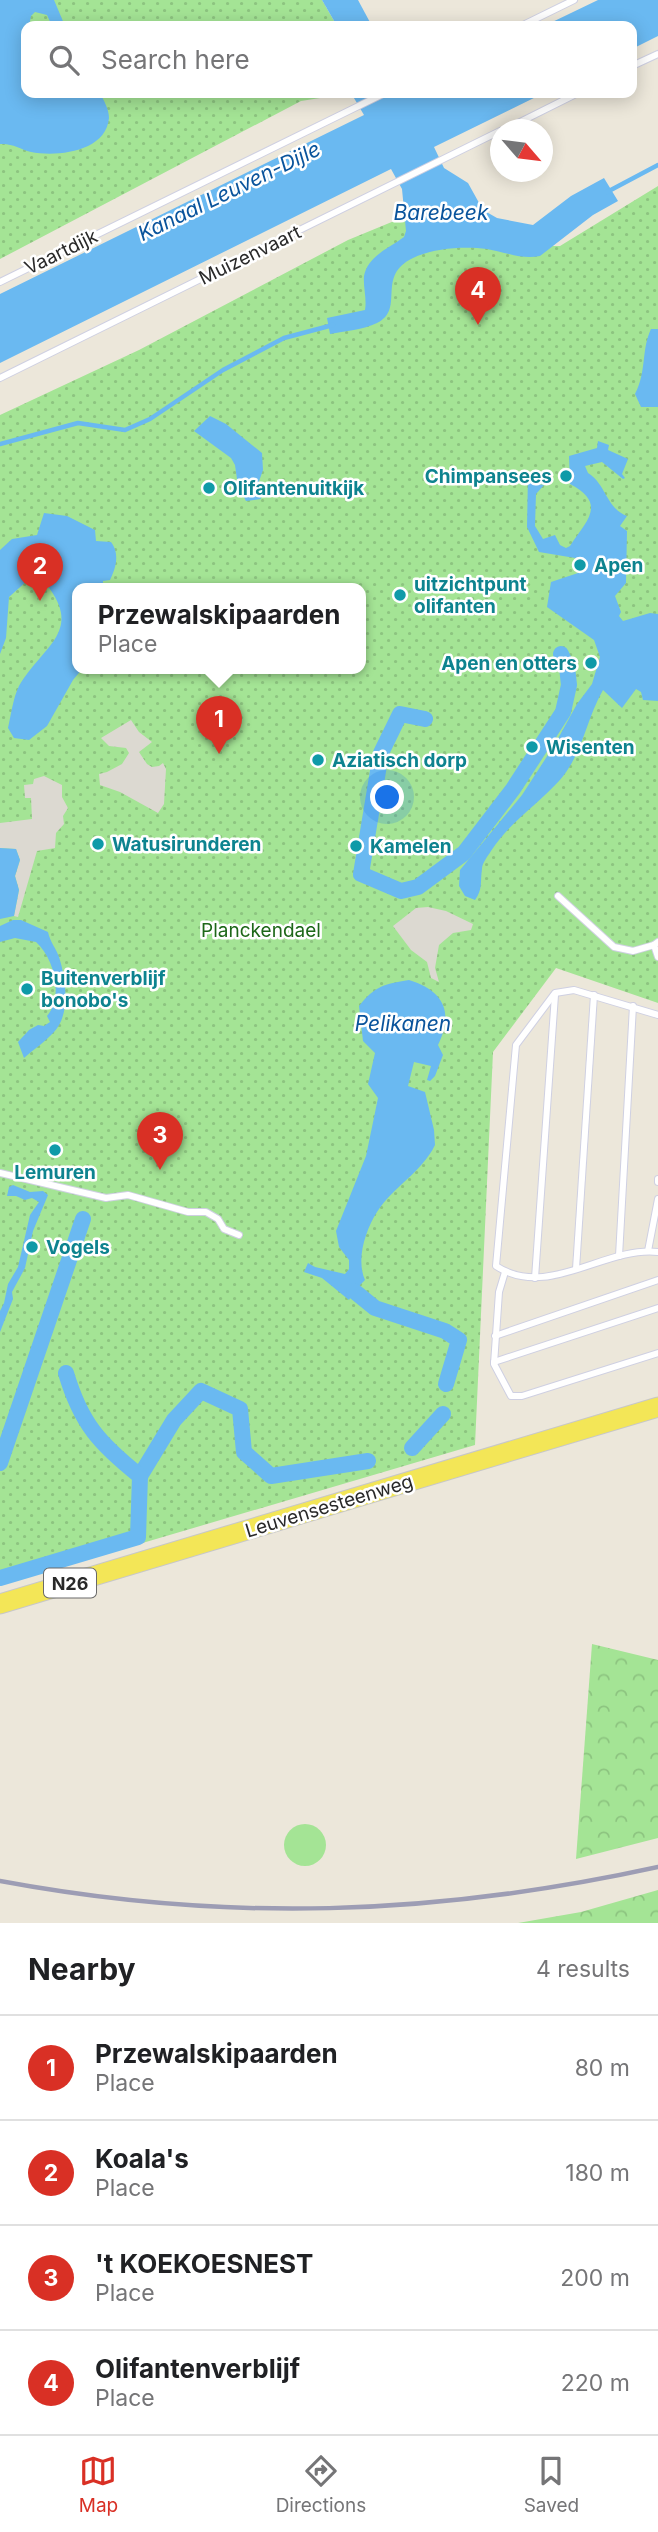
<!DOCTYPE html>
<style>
body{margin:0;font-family:Inter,sans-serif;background:#f2f2f2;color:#202124}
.compass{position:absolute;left:490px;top:119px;width:63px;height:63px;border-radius:50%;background:#fff;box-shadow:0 4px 18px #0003;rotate:118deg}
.you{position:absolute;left:388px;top:798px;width:24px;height:24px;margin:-18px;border:5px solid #fff;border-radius:50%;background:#1a73e8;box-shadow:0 0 0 10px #1a73e833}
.badge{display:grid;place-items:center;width:46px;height:46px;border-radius:50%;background:#d93025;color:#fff;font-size:23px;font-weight:700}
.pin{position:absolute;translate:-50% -58px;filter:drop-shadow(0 2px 4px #0008)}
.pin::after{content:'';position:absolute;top:37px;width:24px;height:21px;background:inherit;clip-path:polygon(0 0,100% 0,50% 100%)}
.popup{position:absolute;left:72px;top:583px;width:294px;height:91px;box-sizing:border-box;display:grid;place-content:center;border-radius:14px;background:#fff;filter:drop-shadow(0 2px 5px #0005);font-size:23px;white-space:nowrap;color:#757577}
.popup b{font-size:26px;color:#202124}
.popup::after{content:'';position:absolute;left:50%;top:100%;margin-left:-14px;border:14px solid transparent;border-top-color:#fff}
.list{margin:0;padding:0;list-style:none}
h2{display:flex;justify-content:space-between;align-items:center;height:91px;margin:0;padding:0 28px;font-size:30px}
h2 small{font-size:23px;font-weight:400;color:#757577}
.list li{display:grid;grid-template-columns:46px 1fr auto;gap:21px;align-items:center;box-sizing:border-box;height:105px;padding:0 28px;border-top:2px solid #e0e0e0}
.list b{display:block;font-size:26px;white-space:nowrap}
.list p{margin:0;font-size:23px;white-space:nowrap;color:#757577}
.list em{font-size:23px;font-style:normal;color:#757577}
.icon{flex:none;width:38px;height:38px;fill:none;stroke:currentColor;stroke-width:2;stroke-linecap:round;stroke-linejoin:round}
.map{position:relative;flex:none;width:658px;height:1923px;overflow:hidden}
.search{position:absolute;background:#fff;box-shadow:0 4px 18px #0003;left:21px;right:21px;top:21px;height:77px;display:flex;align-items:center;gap:18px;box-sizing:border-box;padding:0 24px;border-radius:14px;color:#757577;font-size:26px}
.sheet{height:511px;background:#fff}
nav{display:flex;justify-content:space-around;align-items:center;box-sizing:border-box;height:98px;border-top:2px solid #e0e0e0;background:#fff;font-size:19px;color:#757577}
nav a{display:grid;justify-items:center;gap:4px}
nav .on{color:#d93025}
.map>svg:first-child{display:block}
</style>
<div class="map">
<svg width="658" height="1923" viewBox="0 0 658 1923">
<defs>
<pattern id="forest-crowns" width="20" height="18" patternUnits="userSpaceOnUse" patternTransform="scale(1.75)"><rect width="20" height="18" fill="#a4e495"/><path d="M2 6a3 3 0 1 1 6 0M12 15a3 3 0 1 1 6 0" fill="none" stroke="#8dc480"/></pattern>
<pattern id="park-dots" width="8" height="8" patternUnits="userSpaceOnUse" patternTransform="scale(1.75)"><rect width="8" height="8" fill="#a4e495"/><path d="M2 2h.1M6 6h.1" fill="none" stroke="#8dc480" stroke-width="1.8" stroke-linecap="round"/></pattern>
</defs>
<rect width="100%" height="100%" fill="#ece7da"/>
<circle fill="#a4e495" cx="305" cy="1845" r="21"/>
<g fill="url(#forest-crowns)">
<path d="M592,1644l66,16v178l-82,21z"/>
<path d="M658,1890v33h-140l63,-11z"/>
</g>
<g fill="url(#park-dots)" fill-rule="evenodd">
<path d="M0,0h322l15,26h-155l-1,-2 -30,-3 -1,5h-124v67h326l-51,8 -301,158z"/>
<path d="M658,186v817l-102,-35 -63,84 -18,393 -475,140v-1170l139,-65 209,-110 51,-21 49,5 40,22h72zM77,588h284v80h-284z"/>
</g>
<g fill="#dcd9d1">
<path d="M131,720l8,12 13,10 -13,10 8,12 5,3 7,-1 4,-3 3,6 -2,35 -6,9 -38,-21 -20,-7 -1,-11 8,-2 15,-8 7,-11 -3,-5 -17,-2 -8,-8z"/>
<path d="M44,776l18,9v12l6,11 -5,8 1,8 -8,9 -1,15 -18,3 -19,66 -4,-1 5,-26 -4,-14 5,-16 -4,-11 -16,-1v-25l32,-4 -1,-21h-6l-1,-13 9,-1 1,-5z"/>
<path d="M428,907l18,4 27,13 -2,6 -18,3 -14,12 -4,23 4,14 -8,-4 -4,-16 -16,-12 -18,-24 23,-18z"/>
</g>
<g fill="#6ab9f1">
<path d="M0,0h54l11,26h-13l-5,-11 -12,-3 -4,4 -2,10h-3v67h74c4,8 9,16 9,25 -3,34 -52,39 -78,34 -11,-3 -19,-9 -31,-8z"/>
<path d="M322,0h36l14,26h-35z"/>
<path d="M598,0h60v36l-26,13v-23h-88z"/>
<path d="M351,93h193l-110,54 10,21 24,15 15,27 14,8 36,7 38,-29 33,-18 14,23 -25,14 -53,41c-18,4 -35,-4 -53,-7 -23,-3 -53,-1 -74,9 -38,18 -7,51 -36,65 -14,7 -32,8 -47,11l-3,-16 38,-8c2,-11 -2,-23 -1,-34 4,-20 25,-28 40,-39l2,-6 -4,-42 -11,-20 -391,194v-69l364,-179z"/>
<path d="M651,329h7v78h-17l-6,-13c12,-23 6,-44 16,-65z"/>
<path d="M210,416l16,8 36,29 1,17 -5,14 3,15 -15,2 -8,-15 -3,-21 -4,-7 -37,-27z"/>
<path d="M598,441l11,4 -1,5 20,9 -6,15 3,4 -2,1 -21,-17 -17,4 3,7c18,11 18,35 39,43l-7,10 7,5 -1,52 -11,13 6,16 -2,4 4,5 27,-8 8,1v87l-15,-1 -2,-8 -5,-3 -14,19 -19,-18c-18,32 -20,64 -44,91 -22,24 -50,42 -68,70 -3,5 -9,12 -9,18 -2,13 1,20 -7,31l-10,-4 -6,-10 1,-16 62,-75 33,-51 22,-40 15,-20 8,-27 -6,-17 -47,-33 4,-25 33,-11 -3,-12 -42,-7 -12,-25 1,-52 10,1v8l6,1 -8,9 -1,32 8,13 12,-4 5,10 6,3 4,-2c16,-25 38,-42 0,-62l-1,-28 28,-8z"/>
<path d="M44,513l23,3 28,14 1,11 15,1c9,12 5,26 -1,38l-7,1v7h-26v80h6l-10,12 -26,46 -18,14 -15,-2 -6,-10c3,-13 5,-30 11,-42 25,-42 67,-55 24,-106h-15l-19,17 -3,41 -6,16v-104l12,-11 25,-4z"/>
<path d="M0,848l16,1 4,11 -5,16 4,14 -5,26 -14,3z"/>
<path d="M13,920h8l27,12c2,10 8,16 11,25 7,22 12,57 -5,75 -9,10 -20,17 -30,26l-6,-16 11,-12 9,-5 6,1 6,-4 -3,-6c17,-20 7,-58 -11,-74l-21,-4 -15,4v-16z"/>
<path d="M409,980c35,11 45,32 29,65l5,10 -8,21 -5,5 -3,-1 4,-14 -17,-4 -6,24 17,6 9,38 1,15c-13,27 -42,42 -58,67 -12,19 -21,48 -12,68l-11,11 -5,9 -27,-22 -18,-6 4,-9 7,4 30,7 4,-5v-9l-10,-13 -3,-16 30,-75 12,-58 -10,-14 7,-31 -12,-12 -4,-35c16,-20 25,-22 50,-26z"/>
<path d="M13,1185l17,7 13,-1 5,4 -15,36 -8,37 -13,24 1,7 -13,33v-21l4,-8 4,-19 10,-17 12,-52 9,-13 -7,-4 -7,2 -9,-4h-9l2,-9z"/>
</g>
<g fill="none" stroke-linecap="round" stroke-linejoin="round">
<g stroke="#6ab9f1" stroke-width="4.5">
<path d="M607,192l51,-27"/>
<path d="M0,444l78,-21 47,7 25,-11 73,-49 61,-32 49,-13"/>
</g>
<g stroke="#6ab9f1" stroke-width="16">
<path d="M425,719l-25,-5 -19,39 -20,121 40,17 17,-4 46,-34 49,-64 50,-77 6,-27 -2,-18 -6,-13"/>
<path d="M354,1291l21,17 70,23 14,9 -13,44"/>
<path d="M412,1448l31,-34"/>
<path d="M0,1463l83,-244"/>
<path d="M140,1476l34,-56 27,-29 39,18 4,43 27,24 97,-15"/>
<path d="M0,1578l138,-41 2,-61c-40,-32 -59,-52 -74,-103"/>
</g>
<defs>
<g id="service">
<path d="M521,26l53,-26"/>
<path d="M632,66l26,-12"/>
<path d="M504,130l74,-37"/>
<path d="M0,282l385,-189"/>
<path d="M0,378l500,-247"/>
<path d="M558,896l56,51 19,4 21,-6"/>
<path d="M658,942l-4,3 4,12"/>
<path d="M658,1015l-84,-25 -19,3 -39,52 -20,221c52,34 108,-20 162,-14"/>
<path d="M0,1173l106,25 22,-3 60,17h18l12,7 6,10 15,6"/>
<path d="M658,1179v3"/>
<path d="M648,1251l10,-52"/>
<path d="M619,1256l14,-250"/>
<path d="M576,1269l18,-274"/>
<path d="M505,1272l-6,20 -5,72 17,32h11l136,-43"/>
<path d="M535,1278l20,-283"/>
<path d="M495,1336l163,-56"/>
<path d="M494,1362l164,-54"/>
</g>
<path id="primary" d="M0,1604l658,-197"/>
</defs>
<use href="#service" stroke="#cfd0e2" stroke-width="8"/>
<use href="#primary" stroke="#c7c7c7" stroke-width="21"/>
<use href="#service" stroke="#fff" stroke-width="6"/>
<use href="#primary" stroke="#f3e657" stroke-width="19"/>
<path stroke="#9d9db4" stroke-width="4.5" d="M0,1881c225,42 434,35 658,-14"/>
</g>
<g fill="#0f9aa8" stroke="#fff" stroke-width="2.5">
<circle cx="566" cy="476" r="7"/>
<circle cx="209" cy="488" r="7"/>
<circle cx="580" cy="565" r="7"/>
<circle cx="400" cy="595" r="7"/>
<circle cx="591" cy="663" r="7"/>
<circle cx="532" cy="747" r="7"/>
<circle cx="318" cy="760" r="7"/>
<circle cx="98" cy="844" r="7"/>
<circle cx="356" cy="846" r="7"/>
<circle cx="27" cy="989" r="7"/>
<circle cx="55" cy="1150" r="7"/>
<circle cx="32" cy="1247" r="7"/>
</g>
<g text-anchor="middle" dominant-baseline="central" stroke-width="5" stroke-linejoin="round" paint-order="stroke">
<rect fill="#fff" stroke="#696969" stroke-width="2" x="44" y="1568.5" width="52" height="29" rx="5"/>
<g font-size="18" font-weight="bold" fill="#292929">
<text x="70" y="1583">N26</text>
</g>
<g font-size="19" fill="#292929" stroke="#fff">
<text transform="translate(61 252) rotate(-26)">Vaartdijk</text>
<text transform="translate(250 255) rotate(-26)">Muizenvaart</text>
<text transform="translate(329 1506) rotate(-17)">Leuvensesteenweg</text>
</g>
<g font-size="19" font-weight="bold" fill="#0d838f" stroke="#fff" text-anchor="start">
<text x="552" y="476" text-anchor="end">Chimpansees</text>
<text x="223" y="488">Olifantenuitkijk</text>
<text x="594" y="565">Apen</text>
<text x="414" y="584">uitzichtpunt<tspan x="414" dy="22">olifanten</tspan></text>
<text x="577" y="663" text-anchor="end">Apen en otters</text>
<text x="546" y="747">Wisenten</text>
<text x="332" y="760">Aziatisch dorp</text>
<text x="112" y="844">Watusirunderen</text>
<text x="370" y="846">Kamelen</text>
<text x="41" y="978">Buitenverblijf<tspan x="41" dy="22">bonobo's</tspan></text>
<text x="55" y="1172" text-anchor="middle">Lemuren</text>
<text x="46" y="1247">Vogels</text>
</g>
<g font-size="19" fill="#1d6718" stroke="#fff">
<text x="261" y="930">Planckendael</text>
</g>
<g font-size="21" font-style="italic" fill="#0a549c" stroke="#fff">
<text transform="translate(229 191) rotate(-26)">Kanaal Leuven-Dijle</text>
<text x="441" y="212">Barebeek</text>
<text x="403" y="1023">Pelikanen</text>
</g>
</g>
</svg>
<svg class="compass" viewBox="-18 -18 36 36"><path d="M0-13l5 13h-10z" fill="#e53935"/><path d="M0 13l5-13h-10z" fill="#757577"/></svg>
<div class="you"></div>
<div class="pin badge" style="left:219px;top:754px">1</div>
<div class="popup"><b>Przewalskipaarden</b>Place</div>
<div class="pin badge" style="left:40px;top:601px">2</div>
<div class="pin badge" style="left:160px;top:1170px">3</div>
<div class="pin badge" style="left:478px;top:325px">4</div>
<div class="search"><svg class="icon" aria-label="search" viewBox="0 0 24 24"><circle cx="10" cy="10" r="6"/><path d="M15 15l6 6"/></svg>Search here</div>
</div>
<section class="sheet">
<h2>Nearby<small>4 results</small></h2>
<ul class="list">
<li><span class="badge">1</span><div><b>Przewalskipaarden</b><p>Place</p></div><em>80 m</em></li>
<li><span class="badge">2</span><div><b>Koala's</b><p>Place</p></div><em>180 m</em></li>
<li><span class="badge">3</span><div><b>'t KOEKOESNEST</b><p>Place</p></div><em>200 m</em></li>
<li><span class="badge">4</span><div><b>Olifantenverblijf</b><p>Place</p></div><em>220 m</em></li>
</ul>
</section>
<nav>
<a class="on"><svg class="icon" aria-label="map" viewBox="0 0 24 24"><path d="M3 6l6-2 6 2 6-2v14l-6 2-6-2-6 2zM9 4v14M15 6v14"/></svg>Map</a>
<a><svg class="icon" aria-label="directions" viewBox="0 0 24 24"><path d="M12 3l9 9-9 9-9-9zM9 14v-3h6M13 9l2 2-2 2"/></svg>Directions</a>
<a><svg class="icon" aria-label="saved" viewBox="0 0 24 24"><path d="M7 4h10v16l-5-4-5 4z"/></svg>Saved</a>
</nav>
